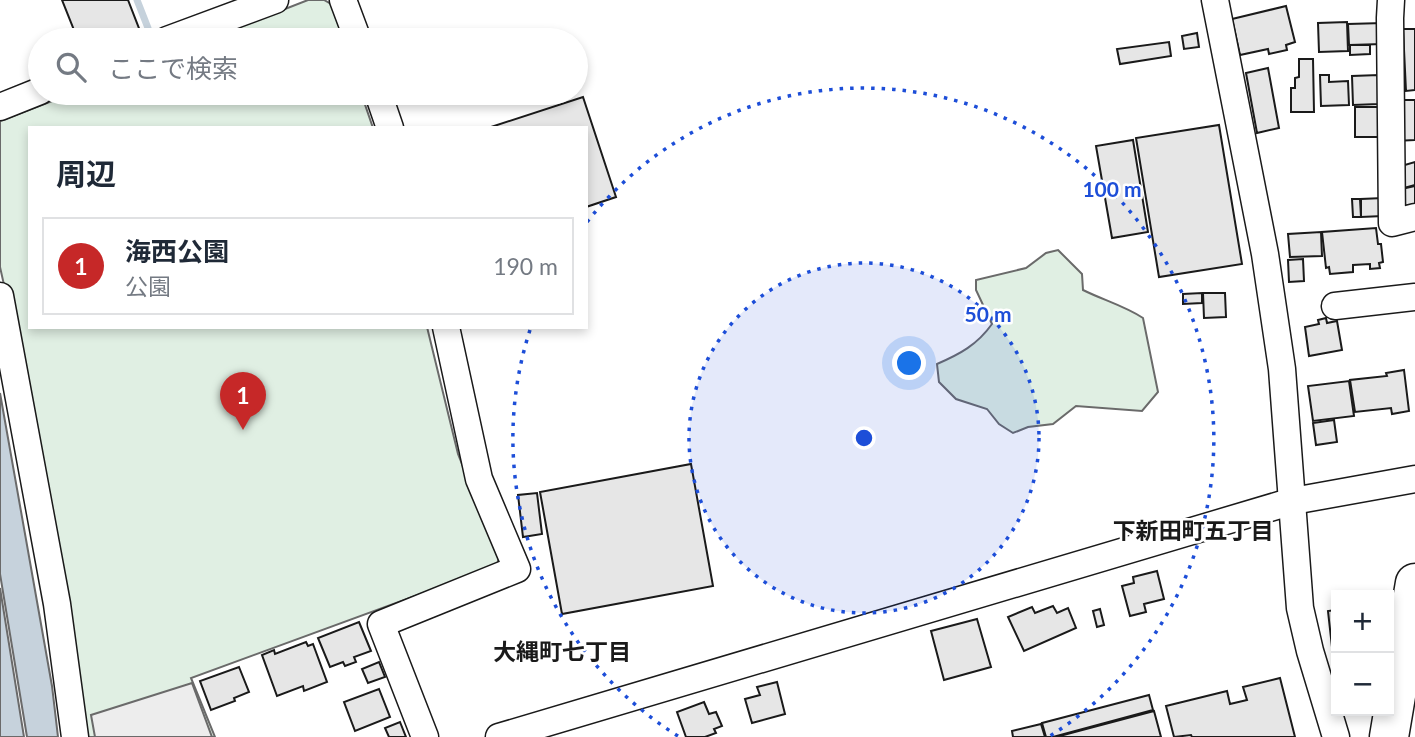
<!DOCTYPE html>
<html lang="ja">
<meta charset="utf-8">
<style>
body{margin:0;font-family:Lato,"Noto Sans JP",sans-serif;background:#f6f6f7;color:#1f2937}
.controls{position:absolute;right:21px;bottom:21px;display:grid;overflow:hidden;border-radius:0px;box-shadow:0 4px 10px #0003}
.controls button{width:63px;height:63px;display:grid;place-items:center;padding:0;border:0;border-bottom:2px solid #e0e1e3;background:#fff;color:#1f2937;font:35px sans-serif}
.you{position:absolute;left:910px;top:364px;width:24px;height:24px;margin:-18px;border:5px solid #fff;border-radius:50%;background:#1a73e8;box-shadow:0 0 0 10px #1a73e833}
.badge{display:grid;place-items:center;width:46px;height:46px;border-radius:50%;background:#c62828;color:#fff;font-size:23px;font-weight:700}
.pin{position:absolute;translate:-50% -58px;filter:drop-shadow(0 2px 4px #0008)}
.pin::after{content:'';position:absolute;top:37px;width:24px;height:21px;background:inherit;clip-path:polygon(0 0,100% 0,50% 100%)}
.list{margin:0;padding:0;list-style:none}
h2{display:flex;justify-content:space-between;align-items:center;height:91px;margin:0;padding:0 28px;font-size:30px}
h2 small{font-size:23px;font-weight:400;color:#747a83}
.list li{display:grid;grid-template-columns:46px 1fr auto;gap:21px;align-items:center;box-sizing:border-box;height:98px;margin:0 14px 14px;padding:0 14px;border:2px solid #e0e1e3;border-radius:0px}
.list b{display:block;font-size:26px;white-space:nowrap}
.list p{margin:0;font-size:23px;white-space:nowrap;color:#747a83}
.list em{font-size:23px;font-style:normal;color:#747a83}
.icon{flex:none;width:38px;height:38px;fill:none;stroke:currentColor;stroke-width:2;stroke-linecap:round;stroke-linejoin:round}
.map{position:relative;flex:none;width:1415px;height:737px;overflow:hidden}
.search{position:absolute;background:#fff;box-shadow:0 4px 10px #0003;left:28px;top:28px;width:560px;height:77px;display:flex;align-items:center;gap:18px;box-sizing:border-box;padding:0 24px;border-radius:38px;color:#747a83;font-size:26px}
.panel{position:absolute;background:#fff;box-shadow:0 4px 10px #0003;left:28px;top:126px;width:560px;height:203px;border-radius:0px}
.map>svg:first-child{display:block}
</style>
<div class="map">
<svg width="1415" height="737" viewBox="0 0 1415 737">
<rect width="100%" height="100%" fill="#fff"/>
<g fill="#e0efe3" stroke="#6a6a6a" stroke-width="2">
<path d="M308,0h16l7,4 13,36h-138z"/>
<path d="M73,93h288l12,35h-343v199h397l31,127 41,103 -2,9 -306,112 24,59h-131l-53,-331 -31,-139v-146z"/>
<path d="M1058,250l24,24 1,16c20,10 42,16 60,28l15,74 -16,19 -66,-5 -23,18 -25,3 -15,6 -14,-9 -12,-15 -31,-10 -17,-17 -2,-18c23,-10 40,-19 55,-40l-16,-34v-10l50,-12 20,-15z"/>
</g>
<path fill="#ededed" stroke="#6a6a6a" stroke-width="2" d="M192,683l20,54h-117l-4,-22z"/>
<g fill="#c6d2dc" stroke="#6a6a6a" stroke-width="2">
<path d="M0,393l52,293 6,51h-31l-27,-163z"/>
<path d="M0,588l24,149h-24z"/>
</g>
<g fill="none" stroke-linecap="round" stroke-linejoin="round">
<path stroke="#c6d2dc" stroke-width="7" d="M137,0l11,28"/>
</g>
<g fill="#e6e6e6" stroke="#1a1a1a" stroke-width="2">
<path d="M62,0h66l12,31 -26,9h-36z"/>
<path d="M1286,6l9,36 -9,3 1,5 -18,4 -1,-5 -28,6 -8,-36z"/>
<path d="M1347,22l1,29 -29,1 -1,-29z"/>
<path d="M1383,23v21l-34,1 -1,-21z"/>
<path d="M1403,29h12v61l-9,1z"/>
<path d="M1197,33l2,14 -15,2 -2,-13z"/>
<path d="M1169,42l2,14 -51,8 -3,-15z"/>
<path d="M1350,45h20v9l-20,1z"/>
<path d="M1299,59h14l1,53h-23v-24h4v-10l4,-1z"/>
<path d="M1268,68l11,60 -22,5 -11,-60z"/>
<path d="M1320,75h9v7l19,-1 1,24 -28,1z"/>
<path d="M1379,75v29l-26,1 -1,-29z"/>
<path d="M583,97l33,100 -30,10v-79h-98z"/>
<path d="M1400,100h15v40l-20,1z"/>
<path d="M1355,107h23l1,30h-24z"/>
<path d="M1219,125l23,139 -83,13 -23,-139z"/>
<path d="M1133,140l15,92 -36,6 -16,-92z"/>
<path d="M1415,162v23l-11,3 -6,-21z"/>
<path d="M1415,186v19l-13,4 -5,-19z"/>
<path d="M1383,198v18l-22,1v-18z"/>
<path d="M1352,199h8l1,18h-8z"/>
<path d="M1376,228l2,16h3l2,18 -4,1 1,5 -10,1v-5l-17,1v7l-23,2 -1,-7 -3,1 -4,-36z"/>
<path d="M1321,232l1,24 -32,1 -2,-23z"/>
<path d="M1303,259l1,22 -15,1 -1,-22z"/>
<path d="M1202,293v10l-19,1v-10z"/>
<path d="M1203,293h22l1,24 -22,1z"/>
<path d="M1326,318l1,5 10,-2 5,29 -33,6 -4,-29 14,-3 -1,-4z"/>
<path d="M1404,370l5,41 -17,3 -1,-6 -36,4 -5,-32 37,-4 -1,-3z"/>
<path d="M1349,381l5,35 -41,5 -5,-35z"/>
<path d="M1334,420l3,22 -21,3 -3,-22z"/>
<path d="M691,464l22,122 -151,28 -22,-122z"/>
<path d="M537,493l5,41 -19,3 -5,-42z"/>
<path d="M1157,571l7,28 -20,5 2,8 -16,4 -8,-30 12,-3 -1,-6z"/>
<path d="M1053,606l4,7 11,-5 8,20 -52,23 -16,-34 24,-10 3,6z"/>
<path d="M1100,609l4,16 -7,2 -4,-16z"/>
<path d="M1336,610v37h-4l-4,-36z"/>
<path d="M977,619l14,48 -47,13 -13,-49z"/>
<path d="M359,622l12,29 -17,6 2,5 -11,4 -2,-4 -13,5 -12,-29z"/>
<path d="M306,642l2,4 5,-2 14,38 -23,9 -1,-5 -26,10 -15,-41 12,-5 1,4z"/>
<path d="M379,662l6,15 -17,6 -6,-14z"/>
<path d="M239,667l10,25 -15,6 1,3 -24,9 -11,-29z"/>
<path d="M1280,678l15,59h-103l-1,-2 -17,2 -8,-31 61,-15 3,13 17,-4 -4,-13z"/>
<path d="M777,682l8,32 -33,9 -7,-24 15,-4 -3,-8z"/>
<path d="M379,689l11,28 -35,14 -11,-29z"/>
<path d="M1149,695l4,15 -100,27h-7l-4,-14z"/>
<path d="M704,702l5,12 7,-2 6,14 -8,3 2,4 -11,4h-19l-9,-25z"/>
<path d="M1154,711l7,26h-105z"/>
<path d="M400,722l6,15h-17l-4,-9z"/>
<path d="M1041,724l4,13h-32l-1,-6z"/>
</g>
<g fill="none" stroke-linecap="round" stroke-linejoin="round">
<defs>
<g id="minor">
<path d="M343,0l15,40"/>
<path d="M1215,0l50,254 17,115 18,239 10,43 26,86"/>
<path d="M1391,0l-1,18 2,205 23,-6"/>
<path d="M167,40l108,-40"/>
<path d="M378,93l12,35"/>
<path d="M0,107l40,-16"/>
<path d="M0,296l57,308 18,133"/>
<path d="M1335,306l80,-9"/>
<path d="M425,737l-44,-113 136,-55 -38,-90 -33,-152"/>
<path d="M499,737l794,-236 122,-22"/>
</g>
<path id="highway" d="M1389,737l26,-154"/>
</defs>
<use href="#minor" stroke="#1a1a1a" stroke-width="29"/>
<use href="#highway" stroke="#1a1a1a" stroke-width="41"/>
<use href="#minor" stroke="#fff" stroke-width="26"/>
<use href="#highway" stroke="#fff" stroke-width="38"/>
</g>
<circle cx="864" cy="438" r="175" fill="#1d4ed8" fill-opacity=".12"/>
<g fill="none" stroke="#1d4ed8" stroke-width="3.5" stroke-dasharray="3.5 7">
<circle cx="864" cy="438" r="175"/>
<path d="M678 736A351 351 0 0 1 530 330M587 222A351 351 0 1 1 1050 736"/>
</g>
<g text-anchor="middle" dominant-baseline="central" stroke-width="5" stroke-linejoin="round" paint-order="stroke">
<g font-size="23" font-weight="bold" fill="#1a1a1a" stroke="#fff">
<text x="1193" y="530">下新田町五丁目</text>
<text x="562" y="651">大縄町七丁目</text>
</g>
</g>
<circle cx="864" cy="438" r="10" fill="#1d4ed8" stroke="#fff" stroke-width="3.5"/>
<g font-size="21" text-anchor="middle" font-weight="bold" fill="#1d4ed8" stroke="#fff" stroke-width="5" stroke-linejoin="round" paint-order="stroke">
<text x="1112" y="197">100 m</text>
<text x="988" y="322">50 m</text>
</g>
</svg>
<div class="controls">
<button>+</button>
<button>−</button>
</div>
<div class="you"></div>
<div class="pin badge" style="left:243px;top:430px">1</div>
<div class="search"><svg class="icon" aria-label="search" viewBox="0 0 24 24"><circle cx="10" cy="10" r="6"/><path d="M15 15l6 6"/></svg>ここで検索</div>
<section class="panel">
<h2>周辺<small></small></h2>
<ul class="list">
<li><span class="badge">1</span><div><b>海西公園</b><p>公園</p></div><em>190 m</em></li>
</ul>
</section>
</div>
